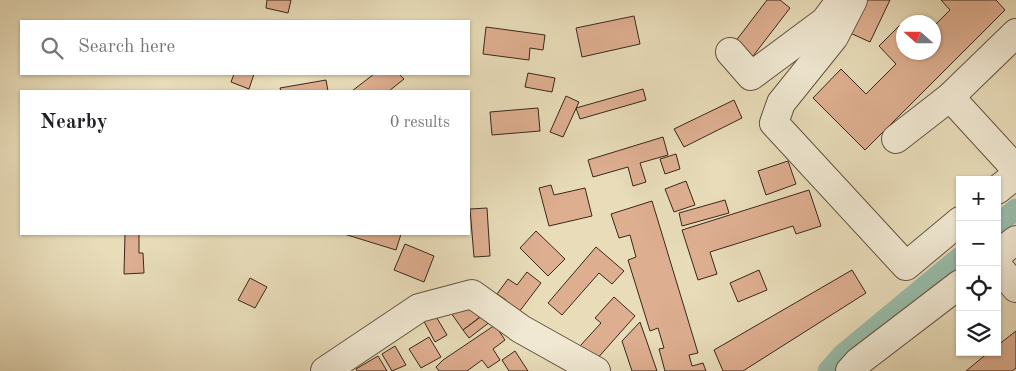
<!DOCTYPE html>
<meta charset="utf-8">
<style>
body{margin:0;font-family:"Old Standard TT",serif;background:#f2f2f2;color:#202124}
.controls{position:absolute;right:15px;bottom:15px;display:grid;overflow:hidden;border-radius:0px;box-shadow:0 1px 4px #0004}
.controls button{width:45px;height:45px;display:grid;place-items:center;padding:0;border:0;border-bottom:1px solid #e0e0e0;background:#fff;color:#202124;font:25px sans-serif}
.compass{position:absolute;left:896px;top:15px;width:45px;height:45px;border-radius:50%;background:#fff;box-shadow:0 1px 4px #0004;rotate:291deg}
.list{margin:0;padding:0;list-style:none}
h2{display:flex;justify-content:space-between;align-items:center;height:65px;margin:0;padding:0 20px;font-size:21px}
h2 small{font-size:16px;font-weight:400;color:#757577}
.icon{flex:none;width:28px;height:28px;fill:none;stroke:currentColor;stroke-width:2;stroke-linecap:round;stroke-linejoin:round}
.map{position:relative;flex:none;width:1016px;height:371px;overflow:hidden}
.search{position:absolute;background:#fff;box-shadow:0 1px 4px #0004;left:20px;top:20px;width:450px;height:55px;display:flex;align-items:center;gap:12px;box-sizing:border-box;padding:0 18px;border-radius:0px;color:#757577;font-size:19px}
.panel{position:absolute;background:#fff;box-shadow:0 1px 4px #0004;left:20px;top:90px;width:450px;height:145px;border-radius:0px}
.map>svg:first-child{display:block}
</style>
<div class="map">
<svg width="1016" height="371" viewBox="0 0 1016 371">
<rect width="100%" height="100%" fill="#e8dcb9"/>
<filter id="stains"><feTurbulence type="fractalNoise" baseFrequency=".004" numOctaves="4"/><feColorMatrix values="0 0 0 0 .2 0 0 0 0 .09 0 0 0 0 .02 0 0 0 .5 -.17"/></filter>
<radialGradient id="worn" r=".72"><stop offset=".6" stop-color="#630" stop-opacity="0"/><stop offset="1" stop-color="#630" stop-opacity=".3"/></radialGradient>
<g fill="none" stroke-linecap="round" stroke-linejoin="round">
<g stroke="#98bca9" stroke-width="21">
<path d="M997,225l19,-16"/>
<path d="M828,371l15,-17 117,-97"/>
</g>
</g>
<g fill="#deae90" stroke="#3a281a">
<path d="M267,0h24l-3,13 -22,-5z"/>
<path d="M767,0h13l10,8 -40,52 -18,-14z"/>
<path d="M861,0h29l-20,42 -22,-10z"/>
<path d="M941,0h55l9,10 -140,140 -52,-52 28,-29 25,25 30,-30 -17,-18 21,-21 4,4v23h30v-26l16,-16z"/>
<path d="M634,16l6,28 -58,13 -6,-29z"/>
<path d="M486,27l59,8 -2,15 -13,-2 -1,12 -46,-6z"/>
<path d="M528,73l27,5 -3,14 -27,-5z"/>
<path d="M234,74h20l-5,15 -18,-7z"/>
<path d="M374,74h25l5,5 -15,12h-37z"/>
<path d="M326,80l2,11h-47l-1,-3z"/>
<path d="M643,89l3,11 -66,19 -4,-11z"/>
<path d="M566,96l13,6 -16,35 -13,-5z"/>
<path d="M734,100l8,18 -58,29 -10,-18z"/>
<path d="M538,108l2,23 -48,4 -2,-23z"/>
<path d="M663,137l5,18 -28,8 6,19 -13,4 -5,-19 -35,10 -5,-17z"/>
<path d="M676,154l4,15 -15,5 -5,-15z"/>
<path d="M788,161l8,23 -30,11 -8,-24z"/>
<path d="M686,181l9,24 -21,7 -9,-23z"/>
<path d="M551,185l3,10 31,-7 7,28 -43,10 -10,-38z"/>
<path d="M809,190l12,36 -25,8 -3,-8 -83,26 7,22 -19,6 -16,-50z"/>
<path d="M725,200l4,13 -47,13 -3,-13z"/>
<path d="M652,201l46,152 -9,2 3,11 11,-3 3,8h-41l-6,-22 5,-1 -6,-20 -8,3 -22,-71 8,-3 -6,-22 -11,3 -8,-24z"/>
<path d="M487,208l3,48 -16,1 -4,-48z"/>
<path d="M536,231l29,28 -17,17 -28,-28z"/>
<path d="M125,234h14v19h4l1,20 -20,1z"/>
<path d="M344,234h57l-5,16z"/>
<path d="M405,244l29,12 -10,26 -30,-12z"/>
<path d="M596,247l28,24 -12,13 -13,-11 -37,42 -14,-12z"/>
<path d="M759,270l8,20 -29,12 -8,-19z"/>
<path d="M852,270l14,23 -123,78h-20l-9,-21z"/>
<path d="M527,272l14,11 -25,33 -14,-11 4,-5 -9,-6 11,-15 9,6z"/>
<path d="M250,278l17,9 -12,21 -17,-8z"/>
<path d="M614,297l21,19 -39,44 -16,-14 21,-23 -6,-5z"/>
<path d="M466,298l14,19 -17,13 -14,-20z"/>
<path d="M431,308l16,27 -12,7 -15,-28z"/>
<path d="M490,310l5,8 -26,20 -6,-8z"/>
<path d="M640,322l17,49h-25l-10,-30z"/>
<path d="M495,325l10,15 -12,9 7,11 -12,8 -6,-8 -15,11h-28l-3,-4 7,-7z"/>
<path d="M1016,331v37l-4,3h-46l23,-19h8v-6z"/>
<path d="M429,337l12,20 -20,11 -12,-19z"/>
<path d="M395,346l11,19 -14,6 -10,-17z"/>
<path d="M515,351l13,20h-19l-7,-11z"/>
<path d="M378,356l9,15h-30l-1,-2z"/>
</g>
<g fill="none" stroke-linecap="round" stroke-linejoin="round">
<defs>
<g id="minor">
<path d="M853,0l-19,37 -53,66 -7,20 132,143 54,-45"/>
<path d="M730,52l21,24 74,-55 15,-20"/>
<path d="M950,97l66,72"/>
<path d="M896,139l54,-42 66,-64"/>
<path d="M997,190l19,-15"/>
<path d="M997,255l19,-15"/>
<path d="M997,265l19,23"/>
<path d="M325,371l94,-63 53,-14 49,35 75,42"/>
<path d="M850,371l8,-9 102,-78"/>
</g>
</defs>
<use href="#minor" stroke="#665542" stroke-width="30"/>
<use href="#minor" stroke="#f0e8d2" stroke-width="28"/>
</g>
<rect width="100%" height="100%" filter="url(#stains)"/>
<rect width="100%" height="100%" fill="url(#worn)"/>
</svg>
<div class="controls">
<button>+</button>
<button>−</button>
<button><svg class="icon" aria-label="locate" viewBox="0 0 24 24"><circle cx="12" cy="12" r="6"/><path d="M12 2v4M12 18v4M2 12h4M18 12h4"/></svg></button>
<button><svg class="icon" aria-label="layers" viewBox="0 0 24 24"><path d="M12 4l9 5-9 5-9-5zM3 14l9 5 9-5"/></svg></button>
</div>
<svg class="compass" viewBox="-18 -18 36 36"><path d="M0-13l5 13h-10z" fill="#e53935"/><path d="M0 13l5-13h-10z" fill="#757577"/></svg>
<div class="search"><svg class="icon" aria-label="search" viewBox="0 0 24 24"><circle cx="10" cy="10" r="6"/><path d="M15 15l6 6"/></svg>Search here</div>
<section class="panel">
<h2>Nearby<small>0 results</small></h2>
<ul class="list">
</ul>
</section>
</div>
